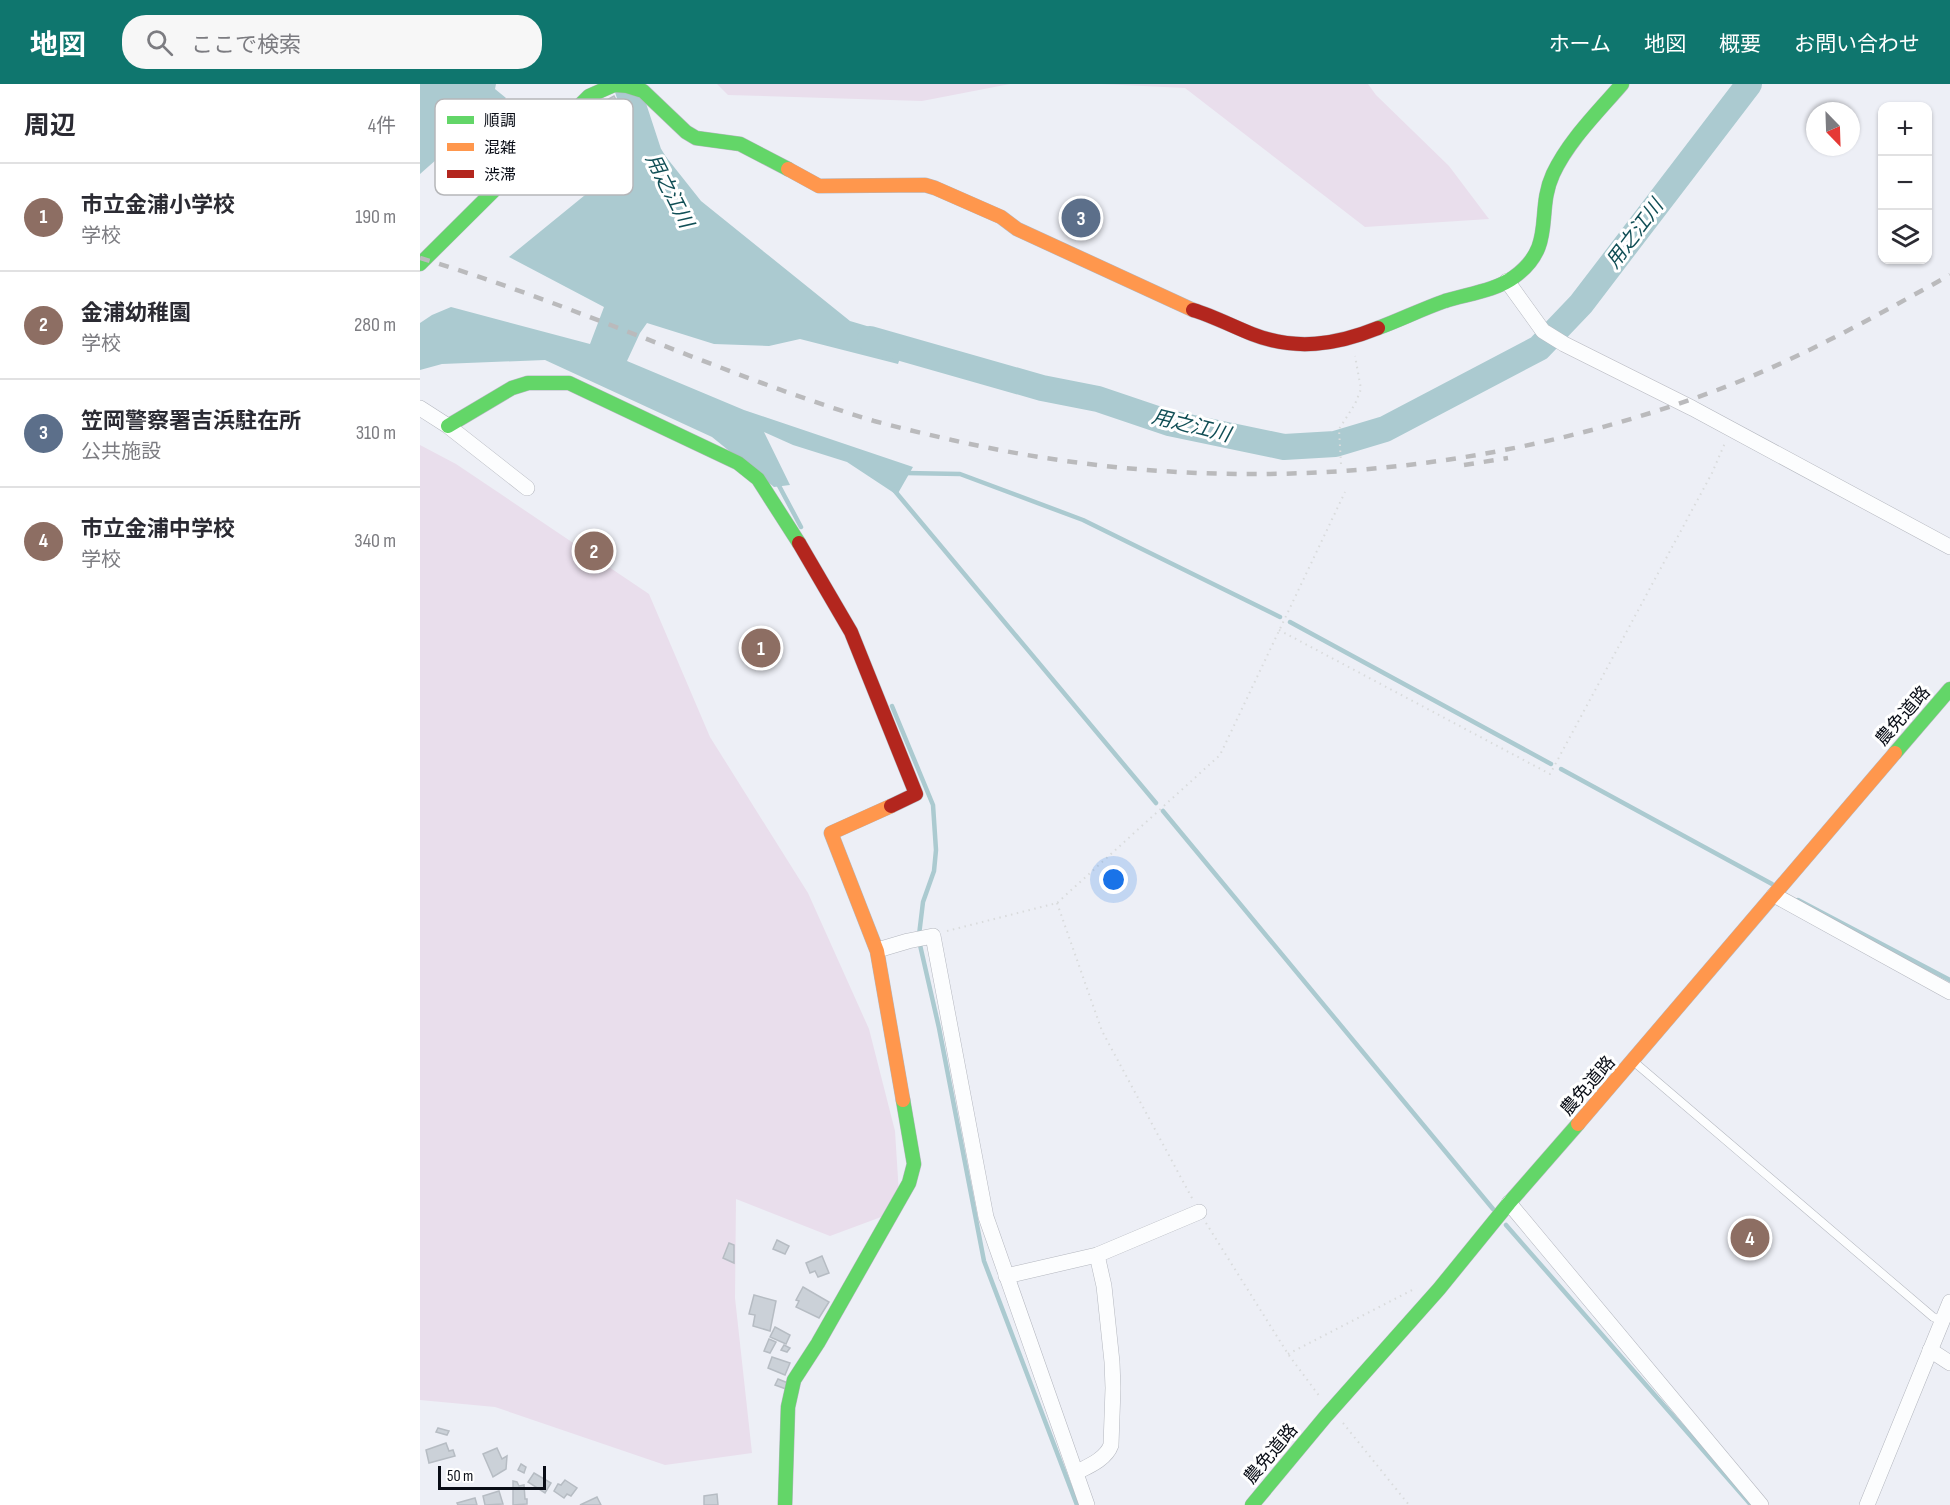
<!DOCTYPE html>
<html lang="ja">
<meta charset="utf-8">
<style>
body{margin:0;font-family:"Sofia Sans Condensed","Noto Sans JP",sans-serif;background:#f7f7f7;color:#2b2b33}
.controls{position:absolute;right:18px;top:18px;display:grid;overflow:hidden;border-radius:12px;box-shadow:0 2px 4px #0004}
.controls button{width:54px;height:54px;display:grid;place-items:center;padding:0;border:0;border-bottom:2px solid #e1e1e2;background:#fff;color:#2b2b33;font:30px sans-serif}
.compass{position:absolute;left:1386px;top:18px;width:54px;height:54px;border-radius:50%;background:#fff;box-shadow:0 2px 4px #0004;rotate:157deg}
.scale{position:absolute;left:18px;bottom:15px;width:108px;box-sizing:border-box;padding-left:6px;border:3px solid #080c15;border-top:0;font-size:16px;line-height:21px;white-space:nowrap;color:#080c15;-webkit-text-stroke:4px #fff;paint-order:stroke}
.you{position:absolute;left:694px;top:796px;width:21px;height:21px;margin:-15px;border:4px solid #fff;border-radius:50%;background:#1a73e8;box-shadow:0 0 0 9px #1a73e833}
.badge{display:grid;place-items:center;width:39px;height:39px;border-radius:50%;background:#0f766e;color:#fff;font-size:20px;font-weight:700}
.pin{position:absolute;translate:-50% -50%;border:3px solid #fff;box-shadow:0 2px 6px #0006}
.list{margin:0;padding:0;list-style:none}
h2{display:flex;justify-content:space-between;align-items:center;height:78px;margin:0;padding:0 24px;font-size:26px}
h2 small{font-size:20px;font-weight:400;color:#7c7c81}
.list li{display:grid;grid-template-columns:39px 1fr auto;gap:18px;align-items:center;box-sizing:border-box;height:108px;padding:0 24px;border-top:2px solid #e1e1e2}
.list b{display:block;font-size:22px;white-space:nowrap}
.list p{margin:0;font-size:20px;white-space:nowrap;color:#7c7c81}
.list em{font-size:20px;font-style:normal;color:#7c7c81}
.icon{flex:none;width:33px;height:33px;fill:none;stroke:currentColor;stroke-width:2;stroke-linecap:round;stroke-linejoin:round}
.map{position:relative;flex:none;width:1530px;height:1421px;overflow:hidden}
header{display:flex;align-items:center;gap:36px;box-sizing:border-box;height:84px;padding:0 30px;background:#0f766e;color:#fff}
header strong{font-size:28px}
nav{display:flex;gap:33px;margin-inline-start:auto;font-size:21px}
.search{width:420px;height:54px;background:#f7f7f7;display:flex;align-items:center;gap:15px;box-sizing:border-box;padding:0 21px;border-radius:24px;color:#7c7c81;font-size:22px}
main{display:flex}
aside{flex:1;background:#fff}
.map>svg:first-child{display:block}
</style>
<header>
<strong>地図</strong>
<div class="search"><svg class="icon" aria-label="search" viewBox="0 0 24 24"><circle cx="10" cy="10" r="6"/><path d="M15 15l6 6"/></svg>ここで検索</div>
<nav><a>ホーム</a><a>地図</a><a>概要</a><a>お問い合わせ</a></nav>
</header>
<main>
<aside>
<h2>周辺<small>4件</small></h2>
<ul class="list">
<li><span class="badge" style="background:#8d6e63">1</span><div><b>市立金浦小学校</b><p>学校</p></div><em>190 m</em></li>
<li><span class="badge" style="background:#8d6e63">2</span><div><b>金浦幼稚園</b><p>学校</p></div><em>280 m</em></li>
<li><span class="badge" style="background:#5c6f8a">3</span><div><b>笠岡警察署吉浜駐在所</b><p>公共施設</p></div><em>310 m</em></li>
<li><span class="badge" style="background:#8d6e63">4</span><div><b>市立金浦中学校</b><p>学校</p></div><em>340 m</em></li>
</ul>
</aside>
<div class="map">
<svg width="1530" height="1421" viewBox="0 0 1530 1421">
<rect width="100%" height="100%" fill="#edeff6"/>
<g fill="#e9deec">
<path d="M297,0h293l-88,17 -194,-6z"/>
<path d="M681,0h267l8,11 73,71 40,53 -124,8 -180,-139z"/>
<path d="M0,361l36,19 193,130 61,143 98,156 61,136 26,102 5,79 -70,26 -94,-37 -1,99 17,155 -87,12 -170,-58 -75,-7z"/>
</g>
<g fill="#abcad0">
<path d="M0,0h76l-1,5 11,9 -86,76z"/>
<path d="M212,59h23l46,58 149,120 57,17 -9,26 -98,-25 -31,7 -55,-2 -67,-21 -7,10 -13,28 117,49 169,57 -16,28 -50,-33 -54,-17 -29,-13 26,53 -16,2 -62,-50 -167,-77 -103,4 -22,6v-47l12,-8 19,-8 139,37 14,-37 -95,-50 119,-97z"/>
</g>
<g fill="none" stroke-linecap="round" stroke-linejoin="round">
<g stroke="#abcad0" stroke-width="4.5">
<path d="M486,389l54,1 123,46 197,97"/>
<path d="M357,398l24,45"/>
<path d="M474,406l262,313"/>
<path d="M870,538l261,142"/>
<path d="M472,622l41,99 3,45 -2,21 -11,31 -4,33"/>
<path d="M1141,685l211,115"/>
<path d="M743,727l330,398"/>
<path d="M1378,816l152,80"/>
<path d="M500,861l19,83 45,233 93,244"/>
<path d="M1086,1141l245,280"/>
</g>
<g stroke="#abcad0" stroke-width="26">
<path d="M206,0l23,70 11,18"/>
<path d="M450,255l172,49 56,11 71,24 115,24 51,-3 50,-15 154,-81 42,-44 168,-220"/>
</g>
</g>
<g fill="#cbd1d8" stroke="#b6bcc3" stroke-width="1.5">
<path d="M194,12l10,18 -10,6 -11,-18z"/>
<path d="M659,122l13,5 -11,25 -9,-4 3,-6 -4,-2z"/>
<path d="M357,1156l12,6 -4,8 -12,-5z"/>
<path d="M309,1159l5,2v18l-11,-5z"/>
<path d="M402,1172l7,17 -11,4 -3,-6 -5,2 -4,-10z"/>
<path d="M383,1203l26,15 -10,16 -23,-11 3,-6 -3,-1z"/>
<path d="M334,1211l22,6 -6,30 -17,-5 2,-11 -6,-1z"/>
<path d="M355,1243l15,8 -4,9 -16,-7z"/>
<path d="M349,1255l7,3 -6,11 -6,-2z"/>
<path d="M364,1261l6,3 -3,4 -6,-2z"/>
<path d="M352,1273l18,6 -5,12 -17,-7z"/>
<path d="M358,1295l10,4 -2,6 -11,-4z"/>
<path d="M18,1344l11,3 -2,4 -11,-3z"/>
<path d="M26,1359l3,8 4,-1 2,6 -26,7 -3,-13z"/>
<path d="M77,1364l5,11 5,-3 -1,13 -13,8 -10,-23z"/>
<path d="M101,1380l5,3 -2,6 -6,-3z"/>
<path d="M114,1389l17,10 -6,10 -17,-11z"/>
<path d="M145,1396l12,8 -6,8 -4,-2 -3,4 -10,-7 4,-7 3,1z"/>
<path d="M93,1397l4,1 2,4 5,-1 1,14h2v5l-14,1z"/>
<path d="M79,1407l4,13 -18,1 -2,-9z"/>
<path d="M297,1410l1,11h-14v-9z"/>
<path d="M177,1413l4,8h-21z"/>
<path d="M55,1414l2,7h-19l-1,-2z"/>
</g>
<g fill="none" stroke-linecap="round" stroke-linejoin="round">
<defs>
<path id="lane" d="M1213,977l300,256 9,4"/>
<g id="street">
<path d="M1087,197l36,50 21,13 128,64 258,139"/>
<path d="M0,324l28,18 79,62"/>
<path d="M1354,811l176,97"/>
<path d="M461,865l27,-8 25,-5 53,281 101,288"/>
<path d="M1089,1119l252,302"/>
<path d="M586,1192l91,-21 102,-43"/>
<path d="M1510,1266l20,13"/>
<path d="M657,1388c12,-6 29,-13 34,-27l2,-57 -1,-26 -8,-76 -7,-31"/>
<path d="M1447,1421l83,-203"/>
</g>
<g id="fast">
<path d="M0,180l169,-168 25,-11 13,1 16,5 43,41 10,6 44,6 48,25"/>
<path d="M958,244c22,-8 44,-19 67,-27 22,-7 50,-10 69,-24 43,-31 21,-64 39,-103 16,-34 45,-62 69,-90"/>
<path d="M28,342l64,-38 16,-5h41l169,80 20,16 41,64"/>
<path d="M1475,669l55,-64"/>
<path d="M365,1421l3,-98 6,-27 24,-37 91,-160 5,-19 -11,-64"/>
<path d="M832,1421l74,-89 113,-127 70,-86 69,-79"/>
</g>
<g id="slow">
<path d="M368,85l31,17 106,-1 10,3 66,29 16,12 176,81"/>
<path d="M471,722l-60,27 46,118 26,149"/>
<path d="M1158,1040l317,-371"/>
</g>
<g id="jam">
<path d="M773,226c20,6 39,16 59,24 43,17 84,11 126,-6"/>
<path d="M379,459l52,89 65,162 -25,12"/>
</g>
</defs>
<use href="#lane" stroke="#b4b7bf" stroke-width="9"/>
<use href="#street" stroke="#b4b7bf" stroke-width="16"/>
<use href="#fast" stroke="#b4b7bf" stroke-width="15"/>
<use href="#slow" stroke="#b4b7bf" stroke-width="15"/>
<use href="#jam" stroke="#b4b7bf" stroke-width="15"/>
<g stroke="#d9dbdc" stroke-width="2" stroke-dasharray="1.5 4.5" stroke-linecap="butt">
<path d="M921,380l-2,-35 16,-25 6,-15 -6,-33"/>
<path d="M859,546l271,144 162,-301 13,-30"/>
<path d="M637,819l45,128 91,169"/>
<path d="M527,847l110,-28 163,-148 125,-263"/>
<path d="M786,1139l82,131 32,43"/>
<path d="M868,1270l128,-66"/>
<path d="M923,1339l66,82"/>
</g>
<use href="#lane" stroke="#fcfdfe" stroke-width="8"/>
<use href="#street" stroke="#fcfdfe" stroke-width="15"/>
<use href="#fast" stroke="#63d668" stroke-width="14"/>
<use href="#slow" stroke="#ff974d" stroke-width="14"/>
<use href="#jam" stroke="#b3261e" stroke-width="14"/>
<g stroke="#bababc" stroke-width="4.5" stroke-dasharray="10 10" stroke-linecap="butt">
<path d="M0,174c154,46 300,116 454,163 26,7 52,13 78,19 253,58 516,42 760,-48 84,-31 160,-74 238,-117"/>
<path d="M1044,381l44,-7"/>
</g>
</g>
<g text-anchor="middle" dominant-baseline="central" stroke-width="6" stroke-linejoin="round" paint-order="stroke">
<g font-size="18" fill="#080c15" stroke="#fff">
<text transform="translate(1483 632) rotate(-49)">農免道路</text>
<text transform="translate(1168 1002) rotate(-49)">農免道路</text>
<text transform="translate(851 1370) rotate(-50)">農免道路</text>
</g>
<g font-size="20" font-style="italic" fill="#114f56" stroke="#fff">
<text transform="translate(249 107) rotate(63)">用之江川</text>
<text transform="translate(1215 150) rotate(-53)">用之江川</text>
<text transform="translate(771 342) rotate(14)">用之江川</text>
</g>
</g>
<rect x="15" y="15" width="198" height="96" rx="9" fill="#fff" stroke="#b5b6b9" stroke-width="1.5"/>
<rect x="27" y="32" width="27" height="8" fill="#63d668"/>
<rect x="27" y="59" width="27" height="8" fill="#ff974d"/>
<rect x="27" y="86" width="27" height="8" fill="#b3261e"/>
<g font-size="16" fill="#080c15">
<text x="64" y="42">順調</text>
<text x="64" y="69">混雑</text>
<text x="64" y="96">渋滞</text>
</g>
</svg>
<div class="controls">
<button>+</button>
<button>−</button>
<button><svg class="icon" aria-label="layers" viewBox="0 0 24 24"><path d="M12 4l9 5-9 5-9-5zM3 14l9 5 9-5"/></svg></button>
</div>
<svg class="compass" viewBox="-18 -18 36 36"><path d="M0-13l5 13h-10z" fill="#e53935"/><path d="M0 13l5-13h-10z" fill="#7c7c81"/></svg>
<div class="scale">50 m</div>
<div class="you"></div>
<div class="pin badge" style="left:341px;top:564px;background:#8d6e63">1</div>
<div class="pin badge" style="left:174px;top:467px;background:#8d6e63">2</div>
<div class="pin badge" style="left:661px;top:134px;background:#5c6f8a">3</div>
<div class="pin badge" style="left:1330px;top:1154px;background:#8d6e63">4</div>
</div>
</main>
